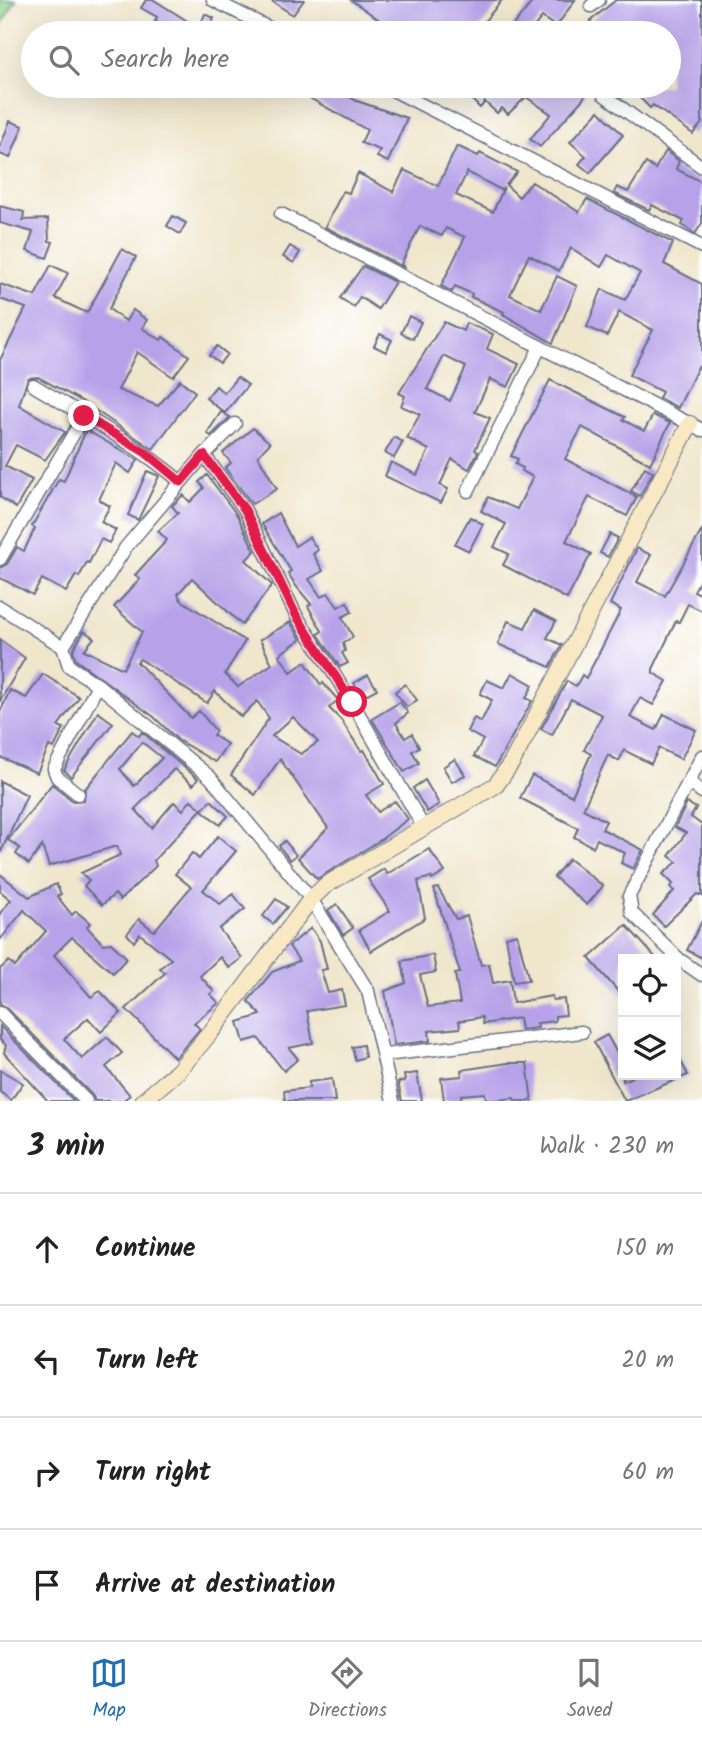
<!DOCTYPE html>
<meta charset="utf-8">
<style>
body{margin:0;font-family:Kalam,sans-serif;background:#f2f2f2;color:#222}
.controls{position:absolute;right:21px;bottom:21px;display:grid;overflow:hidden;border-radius:0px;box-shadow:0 7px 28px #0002}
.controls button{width:63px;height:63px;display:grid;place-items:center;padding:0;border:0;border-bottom:2px solid #e0e0e0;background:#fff;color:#222;font:35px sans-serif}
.stop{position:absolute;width:21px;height:21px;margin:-16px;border:5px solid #e11d48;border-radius:50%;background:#fff}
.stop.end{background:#e11d48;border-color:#fff;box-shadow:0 2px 7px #0008}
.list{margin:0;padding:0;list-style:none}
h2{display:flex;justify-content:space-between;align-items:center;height:91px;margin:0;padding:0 28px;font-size:30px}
h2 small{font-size:23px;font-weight:400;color:#767676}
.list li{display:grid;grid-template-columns:46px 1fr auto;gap:21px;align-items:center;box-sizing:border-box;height:112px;padding:0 28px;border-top:2px solid #e0e0e0}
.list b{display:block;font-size:26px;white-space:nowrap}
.list em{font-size:23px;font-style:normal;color:#767676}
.icon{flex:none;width:38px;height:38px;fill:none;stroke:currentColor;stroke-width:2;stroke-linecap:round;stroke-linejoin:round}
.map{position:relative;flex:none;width:702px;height:1101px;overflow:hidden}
.search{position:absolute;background:#fff;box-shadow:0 7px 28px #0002;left:21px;right:21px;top:21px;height:77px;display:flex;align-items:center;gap:18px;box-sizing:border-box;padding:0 24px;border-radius:38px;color:#767676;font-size:26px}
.sheet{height:539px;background:#fff}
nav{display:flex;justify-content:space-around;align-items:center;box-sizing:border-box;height:98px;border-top:2px solid #e0e0e0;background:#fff;font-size:19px;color:#767676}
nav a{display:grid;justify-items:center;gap:4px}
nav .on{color:#1f6fb2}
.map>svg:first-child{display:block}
</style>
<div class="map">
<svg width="702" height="1101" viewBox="0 0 702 1101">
<rect width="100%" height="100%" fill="#fff"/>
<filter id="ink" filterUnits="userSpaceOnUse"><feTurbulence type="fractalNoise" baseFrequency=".0143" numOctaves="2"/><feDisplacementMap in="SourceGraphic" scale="14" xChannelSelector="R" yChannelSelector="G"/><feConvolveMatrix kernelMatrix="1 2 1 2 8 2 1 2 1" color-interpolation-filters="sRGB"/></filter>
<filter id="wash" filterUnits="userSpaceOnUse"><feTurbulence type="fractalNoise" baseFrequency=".00686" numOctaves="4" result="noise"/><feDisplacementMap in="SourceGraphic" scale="28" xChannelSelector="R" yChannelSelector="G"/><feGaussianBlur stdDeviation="1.57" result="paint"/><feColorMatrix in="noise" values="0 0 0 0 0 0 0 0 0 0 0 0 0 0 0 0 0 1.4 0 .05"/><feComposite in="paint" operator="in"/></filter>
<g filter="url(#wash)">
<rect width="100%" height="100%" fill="#f0e6cc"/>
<path fill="#8dd18a" stroke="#548074" stroke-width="2" d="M0,0h16l-16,27z"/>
<g id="blocks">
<g fill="#b7a2e9" fill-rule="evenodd">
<path d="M146,0h8l35,22 -7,11h-7l-20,-12 2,-4 -16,-9z"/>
<path d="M270,0h34l-11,15z"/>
<path d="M351,0h151l-27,33h-65l-11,-9 -5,6z"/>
<path d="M534,0h41l-19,27 -14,-10 -13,16h-23z"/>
<path d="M616,0h86v123l-9,11 -40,-29 -3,3 -22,-22h41v-53h-51l-9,-9 -10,8 -9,-11z"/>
<path d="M205,14l9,4 -6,15 -10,-3z"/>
<path d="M288,86h53l-2,5 18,10 50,17 -19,44 -11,-5 3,-7 -19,-7 6,-13z"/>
<path d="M479,86h111l-7,13 -43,48 -10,-8 21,-25 -25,-17 -18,17 -6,-6 -5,5 -12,-11 -5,6 -11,-11z"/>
<path d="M599,111l24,24 -33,38 -11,-9 7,-8 -16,-14z"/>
<path d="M10,121l13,5 -13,32 -10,-4v-7z"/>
<path d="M457,146l21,10 2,-3 37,19 -11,13 13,12 13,-15 47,30 8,-13 86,44 -9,21 38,20v85l-4,-2 -20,41 -19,-10 3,-6 -33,-17 24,-45 -34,-18 -12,24 -20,-9 15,-38 23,11 15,-27 -32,-18 -7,12 -30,-19 -12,23 -30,-16 -19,40 31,15 16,-34 20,10 -24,57 -50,-29 1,-2 -33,-15 1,-3 -17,-8 -3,6 -11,-6 24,-49 -19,-9 -4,8 -22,-10 -19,38 4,4 -80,-41 18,-36 6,2 9,-20 35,19 11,-22 34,16zM467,172l34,18 3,-3 -11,25 -37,-17z"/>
<path d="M666,151l13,10 -3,8 26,13v41l-7,11 -13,-9 2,-4 -32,-16 -3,5 -35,-17 3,-6 11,5 18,-29 9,6z"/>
<path d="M0,206l24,6 -1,8 25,-1 1,22 4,1 -6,16 -20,-7 6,-19 -33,-9z"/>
<path d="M173,216l13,7 -6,11 -13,-8z"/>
<path d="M290,246l10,6 -6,11 -11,-6z"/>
<path d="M122,249l14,8 -27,52 17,12 7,-11 14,10 -5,8 19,12 2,-3 26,19 -16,21 -36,-25 -19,38 40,16 22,-26 15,12 -42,57 -73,-49 -42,-23 -10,1 -9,27 46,27 -20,28 -29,-15 -11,21 27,14 -16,28 -16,-11v-137l26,-52 -26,-9v-15l35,12 16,-31 17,8 -13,25 32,15z"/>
<path d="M363,266l32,16 -17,27 -18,-12 -6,10 -14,-9z"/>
<path d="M409,316l12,6 -8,17 -12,-6z"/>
<path d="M444,322l19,9 3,-8 27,11 -6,15 32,15 -11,23 -18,-8 -15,33 15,6 -15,32 3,2 -9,17 -17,-10 -12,26 8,4 -7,14 -56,-27 6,-14 26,13 12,-25 -22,-12 13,-24 -19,-8 4,-10 -6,-3zM444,356l22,11 -16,34 -23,-12z"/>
<path d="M380,334l12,6 -6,12 -12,-6z"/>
<path d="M217,346l10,8 -7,9 -11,-8z"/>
<path d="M237,377l11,8 -23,28 -19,-15 10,-12 8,7z"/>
<path d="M550,380l75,37 -2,3 21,11 9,-16 17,8 -20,41 -68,-37 -17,32 72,38 -10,19 -38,-19 -23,44 25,13 -24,45 -64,-34 6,-11 -15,-7 12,-23 -25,-13 7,-14 29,12 16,-32 -11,-6 1,-3 -8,-4 3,-5 -7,-3z"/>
<path d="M221,412l9,5 -19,19 -4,-3z"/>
<path d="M253,428l17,15 -12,13 19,33 -25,15 -27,-36 6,-5 -8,-10z"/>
<path d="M86,430l52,30 -8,13 -14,-10 -17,37 11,6 -9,16 15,8 -7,13 -8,-4 -12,24 -2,-1 -8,15 -3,-2 -10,17 -24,-13 -9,16 -33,-17v-10l7,-4 10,-17 7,4 11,-23 -3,-2 27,-47 5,2z"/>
<path d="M394,437l9,5 -9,16 -9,-5z"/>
<path d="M645,467l8,5 -13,24 -9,-5z"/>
<path d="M147,471l12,5 -21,44 -10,-5z"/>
<path d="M207,475l30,40 18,36 -9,9 26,25 -30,40 -50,-47 -14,16 3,6 64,41 -20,33 13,13 34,-23 -12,-24 30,-18 11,17 -22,16 12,17 14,-10 16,23 2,-2 15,17 -9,8 12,12 20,31 3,-1 20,34 -18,11 12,17 17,-11 13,18 -29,22 -62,38 -19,-21 30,-30 -48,-69 -25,36 -24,-20 38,-57 -12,-17 -16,16 -26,-26 -8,12 -67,-44 -3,3 54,56 8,-7 17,20 -3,4 14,9 -12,18 -37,-22 -24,-23 -78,-57 -3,-10 11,-19 10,7 -10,12 39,19 19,-37 -28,-25 26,-28 -5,-4 32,-35 -9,-9 20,-18 -6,-7 11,-11 7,7 14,-14 -5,-6zM293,717l25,25 -17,12 -29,-18z"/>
<path d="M278,513l17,33 14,-9 9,13 -5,4 10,17 -14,8 12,18 7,-4 10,14 9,-5 5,10 -10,5 11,20 -10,6 2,8 -3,2 6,10 -8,4 -22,-33 4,-3 -14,-25 3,-2 -15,-18 -8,-13 3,-2 -29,-47z"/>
<path d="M470,517l13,7 -14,27 -14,-7z"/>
<path d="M702,530v46l-8,15 8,4v16l-14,-7 -9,18 -3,-1 -23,48v4l14,8 -14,24 -13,-7 -10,19 26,13 8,-16 32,16 -15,29 -22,-11 -8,16 -27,-14 -5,11 -11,-6 -25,54 23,12 -4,8 41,21 -10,19 -12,-6 4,-10 -28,-14 -4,8 -19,-10 4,-9 -58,-30 12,-23 40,21 19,-42 -7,-4 18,-35 -31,-16 -19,36 -11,-6 26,-48 9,5 6,-11 4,3 11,-21 24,-47 -11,-6 27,-56 14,7 -14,27 28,14z"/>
<path d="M610,534l8,4 -10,19 -8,-4z"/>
<path d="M534,610l22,11 -9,17 15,7 -12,22 -52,-23 10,-23 17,7z"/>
<path d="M0,640l25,18 -25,43z"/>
<path d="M512,673l21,12 -7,13 6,3 -37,66 -21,-11 9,-16 -16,-9 7,-13 7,4 11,-22 -12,-6 7,-14 17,8z"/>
<path d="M43,674l36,23 -21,29 6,2 -10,20 -5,-2 -12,27 -37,-16v-45l10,-22 16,8z"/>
<path d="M368,675l9,14 -15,8 -8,-14z"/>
<path d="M405,684l12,16 -10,7 -12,-15z"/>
<path d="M400,702l8,11 -12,10 9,15 7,-4 7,13 -7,4 7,12 -15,9 -32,-53z"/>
<path d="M98,712l15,11 -42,54 -7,-7z"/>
<path d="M132,731l7,5 3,-4 56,47 -5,6 -19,-16 -39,40 17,19 22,-26 9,8 8,-10 11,9 -48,51 2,6 -36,34 -5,-6 -13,11 -18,-19 5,-6 -8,-7 39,-18 -3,-9 -68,20 -7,-20 -13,18 -13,-10 4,-6 -12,-8 44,-56 21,17 11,-1 1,-11zM142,742l20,16 -28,28 -14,-17z"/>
<path d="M455,759l10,16 -13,7 -9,-15z"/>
<path d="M425,780l14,24 -12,8 -14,-24z"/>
<path d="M0,781l27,14 -27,59z"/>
<path d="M211,800l17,16 -8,9 -18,-15z"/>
<path d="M687,803l9,5 -5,9 11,8v71l-5,-2 -33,32 -11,-11 21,-24 -4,-4 3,-3 -10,-10 14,-12 -8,-6 17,-23 -11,-6z"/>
<path d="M218,836l18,15 -33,39 17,14 13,-10 12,15 -26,20 23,29 -13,10 -9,-11 -20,19 14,15 -4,3 9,9 -25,20 6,6 -25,29 -49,-49 39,-36 -5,-5 11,-9 -31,-25 -6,8 -7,-8 12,-15 15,12 37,-44 -16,-13 17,-21 7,6z"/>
<path d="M285,841l11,14 -6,5 -11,-14z"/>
<path d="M429,849l16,23 -13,8 -1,-3 -13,4 7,37 -54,33 -12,-21 31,-19 -22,-32 16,-10 3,5z"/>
<path d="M569,859l34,27 -16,19 -33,-28z"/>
<path d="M0,874l29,23 27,-13 5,10 -4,2 15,19 4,-4 14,12 -3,4 16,17 8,-1 16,15 -14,15 -41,-36 -18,18 37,42 9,-6 21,22 -20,19 -13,-14 -24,21 18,20 25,-22 15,16 -16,14 24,28 -8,6h-27l-3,-6 -86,-88 -6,-3v-35l9,-8 6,6 31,-36 -22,-21 -24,30v-27l11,-13 -11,-9z"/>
<path d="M438,888l18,31 11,-3 14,49 8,-1 4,19 17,-3 3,23 39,-7 1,4 11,-1 2,16 -11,1v5l-18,2 1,5 -17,2 -2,-12 -36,6 -1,-7 -23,4 1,7 -31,3 1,10 -36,4 -9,-54 21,-8 -4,-22 31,-6 3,17 -16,3 8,32 32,-4 -5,-29 5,-1 -26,-84z"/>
<path d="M276,899l11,8 -14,17 -10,-8z"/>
<path d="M337,904l16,24 -10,7 -15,-25z"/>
<path d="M702,921v37l-15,-8z"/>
<path d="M626,925l31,34h-34v38l-34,-39z"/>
<path d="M311,928l9,13 7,28 -6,1 7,23 14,-3 3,15 -38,6 6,32 -24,5 9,11 -14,12 -26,-33 -14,4 -6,-20 23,-7 -13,-14 24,-29 27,-11 -10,-15z"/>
<path d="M517,934l12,46 -15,2 -8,-45z"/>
<path d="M0,1026l74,75h-26l-44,-48 2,-8 -6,-5z"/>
<path d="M607,1035l16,29v17l13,-6h40v-23l12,23 -63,26 -31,-59z"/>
<path d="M363,1045l2,12 -10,3 -3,-13z"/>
<path d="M508,1063h19l5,38h-17l-1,-3 -28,3 -1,-8 -24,2 1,6h-18l-3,-23 21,-2 -1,-6z"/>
<path d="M0,1070l23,13 -12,17 -11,-8z"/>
<path d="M417,1073l5,28h-20l-4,-19 7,-1 -1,-6z"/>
<path d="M332,1079l3,22h-50l-1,-10 25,-3v-6z"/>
</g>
</g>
</g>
<g filter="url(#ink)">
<use href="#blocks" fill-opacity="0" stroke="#666f84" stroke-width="2"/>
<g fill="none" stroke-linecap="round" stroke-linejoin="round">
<defs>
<g id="street">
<path d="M213,0l66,33"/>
<path d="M591,6l8,-6"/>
<path d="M385,86l317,161"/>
<path d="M603,94l99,73"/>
<path d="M281,214l421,216"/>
<path d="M33,385c51,31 102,58 148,97"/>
<path d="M235,424l-31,31 -78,92 -63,100 6,19 29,19 112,92 101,122 57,92 25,110"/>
<path d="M204,455l41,55 51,105 56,87 72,126"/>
<path d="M468,491l71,-142"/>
<path d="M0,559l84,-143"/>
<path d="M0,607l63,40"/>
<path d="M702,756l-73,140 3,17 48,47 22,15"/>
<path d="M689,782l13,10"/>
<path d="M78,794l-21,-17 -3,-8 44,-84"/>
<path d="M0,1013l86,88"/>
<path d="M385,1055l197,-23"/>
</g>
<path id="secondary" d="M143,1101l35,-30 33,-39 100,-133 15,-14 170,-100 16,-23 178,-338"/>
</defs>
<use href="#street" stroke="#666f84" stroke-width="15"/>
<use href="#secondary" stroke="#666f84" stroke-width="18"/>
<use href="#street" stroke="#fff" stroke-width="12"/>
<use href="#secondary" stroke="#f8e8c3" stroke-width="16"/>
</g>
</g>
<g fill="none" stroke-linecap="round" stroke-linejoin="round" filter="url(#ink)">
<path stroke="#e11d48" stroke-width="9" d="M84,416l62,37 35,29 23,-27 41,55 51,105 56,87"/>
</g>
</svg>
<div class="controls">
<button><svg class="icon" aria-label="locate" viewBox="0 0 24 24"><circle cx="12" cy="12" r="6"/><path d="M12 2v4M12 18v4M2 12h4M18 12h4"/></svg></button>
<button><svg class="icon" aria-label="layers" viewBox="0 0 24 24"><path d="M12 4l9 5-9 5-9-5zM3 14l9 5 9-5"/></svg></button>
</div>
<div class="stop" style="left:352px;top:702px"></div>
<div class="stop end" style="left:84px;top:416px"></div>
<div class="search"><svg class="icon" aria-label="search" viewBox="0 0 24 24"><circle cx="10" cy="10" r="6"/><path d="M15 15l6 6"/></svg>Search here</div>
</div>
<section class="sheet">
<h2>3 min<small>Walk · 230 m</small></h2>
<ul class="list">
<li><svg class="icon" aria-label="ahead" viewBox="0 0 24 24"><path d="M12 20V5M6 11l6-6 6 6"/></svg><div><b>Continue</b></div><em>150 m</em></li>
<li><svg class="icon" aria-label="left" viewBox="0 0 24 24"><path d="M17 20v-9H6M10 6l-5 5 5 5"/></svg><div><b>Turn left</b></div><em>20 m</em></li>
<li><svg class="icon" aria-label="right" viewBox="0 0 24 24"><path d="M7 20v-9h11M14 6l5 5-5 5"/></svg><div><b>Turn right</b></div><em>60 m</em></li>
<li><svg class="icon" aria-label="arrive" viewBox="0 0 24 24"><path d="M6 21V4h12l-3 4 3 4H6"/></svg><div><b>Arrive at destination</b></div></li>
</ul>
</section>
<nav>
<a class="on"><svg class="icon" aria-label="map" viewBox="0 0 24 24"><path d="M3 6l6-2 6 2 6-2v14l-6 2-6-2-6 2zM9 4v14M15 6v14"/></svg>Map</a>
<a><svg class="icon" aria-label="directions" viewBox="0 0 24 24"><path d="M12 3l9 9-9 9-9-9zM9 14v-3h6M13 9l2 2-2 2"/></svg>Directions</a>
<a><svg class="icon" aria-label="saved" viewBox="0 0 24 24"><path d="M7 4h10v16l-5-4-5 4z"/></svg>Saved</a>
</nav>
